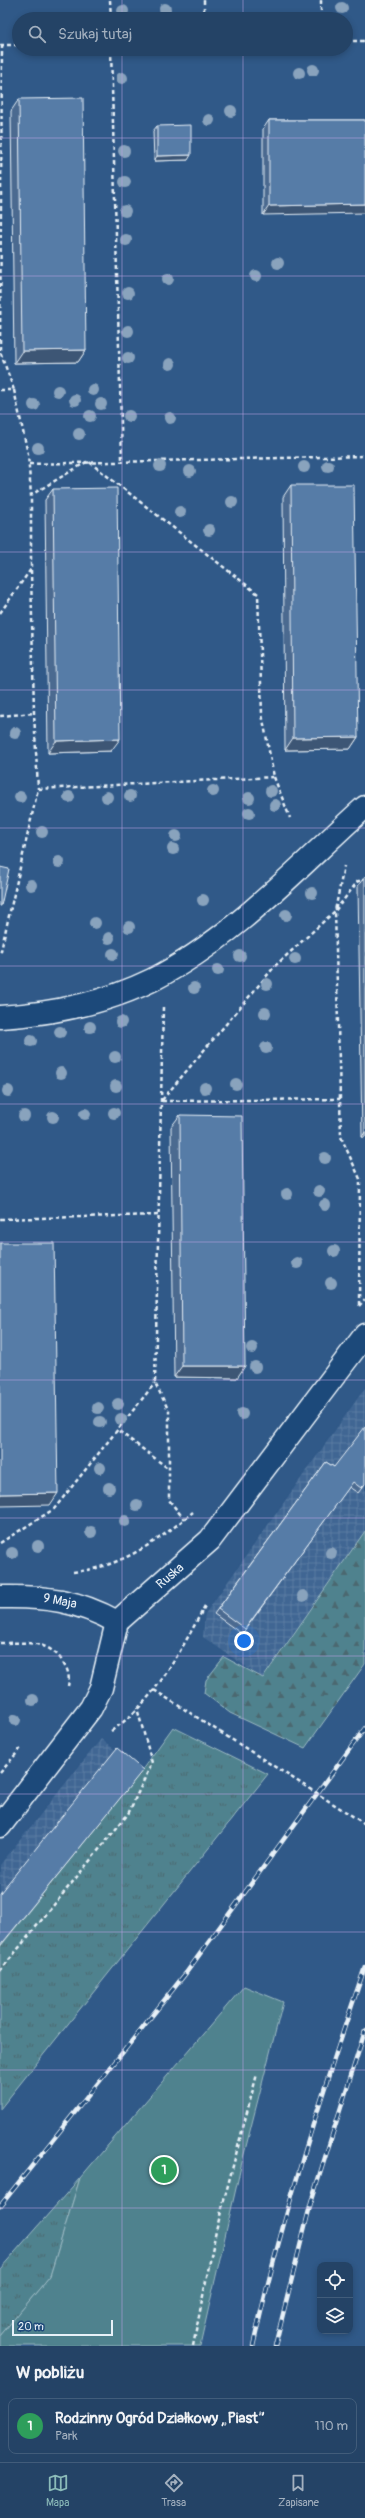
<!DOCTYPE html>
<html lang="pl">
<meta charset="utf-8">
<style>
body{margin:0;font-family:Pangolin,sans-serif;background:#2c4a6c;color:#f1f3f6}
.controls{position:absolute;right:12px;bottom:12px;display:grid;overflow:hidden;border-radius:8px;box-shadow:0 2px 6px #0003}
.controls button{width:36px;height:36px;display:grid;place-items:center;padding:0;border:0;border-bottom:1px solid #415c7a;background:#244366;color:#f1f3f6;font:20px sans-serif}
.scale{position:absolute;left:12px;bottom:10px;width:101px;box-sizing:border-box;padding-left:4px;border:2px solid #e8f1f8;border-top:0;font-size:11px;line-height:14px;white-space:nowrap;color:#e8f1f8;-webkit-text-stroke:3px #1f4a7a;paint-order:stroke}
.you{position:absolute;left:244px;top:1641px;width:14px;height:14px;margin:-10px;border:3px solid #fff;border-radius:50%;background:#1a73e8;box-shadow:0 0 0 6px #1a73e833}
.badge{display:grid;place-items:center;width:26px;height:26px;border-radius:50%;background:#8bbbb9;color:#fff;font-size:13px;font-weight:700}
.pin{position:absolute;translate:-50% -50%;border:2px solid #fff;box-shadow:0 1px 4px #0006}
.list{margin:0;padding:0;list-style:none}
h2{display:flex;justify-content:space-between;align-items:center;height:52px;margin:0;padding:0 16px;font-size:17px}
h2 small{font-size:13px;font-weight:400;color:#a3b0bf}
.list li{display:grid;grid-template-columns:26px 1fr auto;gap:12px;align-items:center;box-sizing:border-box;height:56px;margin:0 8px 8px;padding:0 8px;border:1px solid #415c7a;border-radius:8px}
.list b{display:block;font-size:15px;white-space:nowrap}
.list p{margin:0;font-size:13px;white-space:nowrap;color:#a3b0bf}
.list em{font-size:13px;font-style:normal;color:#a3b0bf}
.icon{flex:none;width:22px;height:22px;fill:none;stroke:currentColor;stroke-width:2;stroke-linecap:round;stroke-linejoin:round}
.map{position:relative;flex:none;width:365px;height:2346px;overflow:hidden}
.search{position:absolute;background:#244366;box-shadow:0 2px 6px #0003;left:12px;right:12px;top:12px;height:44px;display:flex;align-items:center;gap:10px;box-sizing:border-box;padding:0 14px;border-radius:22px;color:#a3b0bf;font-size:15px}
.sheet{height:116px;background:#244366}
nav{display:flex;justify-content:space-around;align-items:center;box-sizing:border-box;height:56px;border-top:1px solid #415c7a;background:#244366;font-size:11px;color:#a3b0bf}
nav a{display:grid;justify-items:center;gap:2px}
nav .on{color:#8bbbb9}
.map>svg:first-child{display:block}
</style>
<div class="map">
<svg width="365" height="2346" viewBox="0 0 365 2346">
<defs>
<pattern id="industrial-grid" width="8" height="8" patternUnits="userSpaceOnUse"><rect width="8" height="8" fill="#3f6693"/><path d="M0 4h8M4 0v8" fill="none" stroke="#5b7ca3"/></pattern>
<pattern id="grass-tufts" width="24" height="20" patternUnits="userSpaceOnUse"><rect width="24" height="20" fill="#50828e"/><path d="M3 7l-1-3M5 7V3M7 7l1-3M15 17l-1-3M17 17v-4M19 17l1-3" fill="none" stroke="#4c686f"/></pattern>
<pattern id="forest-firs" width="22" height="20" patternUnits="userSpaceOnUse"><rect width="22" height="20" fill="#50828e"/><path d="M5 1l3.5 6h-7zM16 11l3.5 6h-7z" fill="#4c686f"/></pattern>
</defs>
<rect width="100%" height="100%" fill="#305988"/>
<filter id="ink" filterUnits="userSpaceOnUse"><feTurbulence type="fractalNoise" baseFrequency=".025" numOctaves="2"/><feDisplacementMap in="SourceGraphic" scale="8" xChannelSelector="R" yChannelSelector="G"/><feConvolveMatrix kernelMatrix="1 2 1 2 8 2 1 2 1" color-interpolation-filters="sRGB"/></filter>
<g filter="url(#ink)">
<g fill="url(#industrial-grid)">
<path d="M365,1388v143l-103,147 -59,-41 2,-23z"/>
<path d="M101,1739l50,39 -151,201v-114z"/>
</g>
<g fill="url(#grass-tufts)" stroke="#9cbac3">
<path d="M173,1727l95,47 -268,335v-162l139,-173z"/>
<path d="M80,2178l-30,98 -50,60v-67z"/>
</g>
<path fill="url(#forest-firs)" stroke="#9cbac3" d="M365,1531v133l-60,84 -75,-35 -26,-20 2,-13 18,-23 39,21z"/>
<path fill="#50828e" stroke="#9cbac3" d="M244,1986l39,16 -41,160 -42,184h-200v-10l50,-60 30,-98z"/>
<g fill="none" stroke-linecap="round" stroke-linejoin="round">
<defs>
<g id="street">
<path d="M0,1017c51,-3 105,-14 152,-37 81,-41 146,-113 213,-173"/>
<path d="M0,1597c45,-1 77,3 117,25"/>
<path d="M0,1826l91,-118 10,-20 16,-66 93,-82 155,-205"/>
</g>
</defs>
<use href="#street" stroke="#e8f1f8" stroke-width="25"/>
<g stroke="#e8f1f8" stroke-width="2.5" stroke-dasharray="4 3" stroke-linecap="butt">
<path d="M110,0l1,19"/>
<path d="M204,0v19"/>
<path d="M321,0v19"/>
<path d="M346,41h19"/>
<path d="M0,45h19"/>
<path d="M2,45l-2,306 14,39"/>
<path d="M111,49l11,411"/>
<path d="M0,390h14l14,64 3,41"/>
<path d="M29,464l336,-8"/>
<path d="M31,570l3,143 4,76"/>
<path d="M0,613l31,-44v-74l57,-34 170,133 4,120 12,63 -236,12 -38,166"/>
<path d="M0,716l34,-3"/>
<path d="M274,777l16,41"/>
<path d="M163,1007l-8,376 14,28v89l15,19"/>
<path d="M162,1100l113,-134 60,-55 9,-45"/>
<path d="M162,1101l178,-2"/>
<path d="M0,1219l159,-4"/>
<path d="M359,1305l1,-126 -19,-42 -6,-226 23,-30h7"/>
<path d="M359,1306l6,-7"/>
<path d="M119,1431l50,38"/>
<path d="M0,1543l54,-34 101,-126"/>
<path d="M73,1572c47,-4 85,-31 120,-60"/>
<path d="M0,1643c24,0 48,-4 63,19 5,7 7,15 5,24"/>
<path d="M154,1690l66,42"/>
<path d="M111,1731c44,-29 70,-81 95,-127"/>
<path d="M0,1773l21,-25"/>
<path d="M0,1971l128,-157 24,-51 -15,-55"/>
<path d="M193,2346l23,-115 41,-157"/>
</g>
<use href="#street" stroke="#1f4a7a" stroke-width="22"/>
<defs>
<g id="rail">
<path d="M0,2206l186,-233 179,-245"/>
<path d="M253,2346c29,-129 69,-254 112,-379"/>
<path d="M275,2346l36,-144 54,-171"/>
</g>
</defs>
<use href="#rail" stroke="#e8f1f8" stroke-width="4.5"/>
<use href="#rail" stroke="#1f4a7a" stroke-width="3" stroke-dasharray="9" stroke-linecap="butt"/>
<path stroke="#e8f1f8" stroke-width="2.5" stroke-dasharray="4 3" stroke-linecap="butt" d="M220,1732l145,92"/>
</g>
<g fill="#89a3bd">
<circle cx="342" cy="8" r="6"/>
<circle cx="165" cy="9" r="6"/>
<circle cx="123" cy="11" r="6"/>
<circle cx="313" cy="70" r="6"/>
<circle cx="299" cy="73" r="6"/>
<circle cx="122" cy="78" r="6"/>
<circle cx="231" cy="111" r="6"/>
<circle cx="209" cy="120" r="6"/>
<circle cx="124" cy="151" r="6"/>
<circle cx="125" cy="182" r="6"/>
<circle cx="125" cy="211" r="6"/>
<circle cx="126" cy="240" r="6"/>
<circle cx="278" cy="263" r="6"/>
<circle cx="256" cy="276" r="6"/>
<circle cx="168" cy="279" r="6"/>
<circle cx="128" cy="293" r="6"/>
<circle cx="128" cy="331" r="6"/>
<circle cx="128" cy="358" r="6"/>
<circle cx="170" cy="364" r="6"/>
<circle cx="93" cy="390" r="6"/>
<circle cx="58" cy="391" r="6"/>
<circle cx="75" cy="400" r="6"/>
<circle cx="101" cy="404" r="6"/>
<circle cx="34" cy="405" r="6"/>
<circle cx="90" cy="416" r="6"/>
<circle cx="129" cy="416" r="6"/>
<circle cx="170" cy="418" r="6"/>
<circle cx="79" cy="434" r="6"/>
<circle cx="38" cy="448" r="6"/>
<circle cx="160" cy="466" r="6"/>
<circle cx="328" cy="466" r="6"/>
<circle cx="304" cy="467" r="6"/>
<circle cx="190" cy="471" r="6"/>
<circle cx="232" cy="502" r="6"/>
<circle cx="180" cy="512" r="6"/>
<circle cx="209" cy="530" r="6"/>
<circle cx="15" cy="733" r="6"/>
<circle cx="213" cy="791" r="6"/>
<circle cx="271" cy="791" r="6"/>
<circle cx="130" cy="796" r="6"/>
<circle cx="20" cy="797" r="6"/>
<circle cx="69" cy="797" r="6"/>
<circle cx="107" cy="797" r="6"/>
<circle cx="249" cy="798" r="6"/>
<circle cx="275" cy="805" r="6"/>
<circle cx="249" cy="813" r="6"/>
<circle cx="42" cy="832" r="6"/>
<circle cx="176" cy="836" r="6"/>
<circle cx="173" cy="849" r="6"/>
<circle cx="59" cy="862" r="6"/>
<circle cx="31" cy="885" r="6"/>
<circle cx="312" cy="893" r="6"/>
<circle cx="203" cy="900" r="6"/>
<circle cx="286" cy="915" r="6"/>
<circle cx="95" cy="923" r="6"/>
<circle cx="129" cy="927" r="6"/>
<circle cx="109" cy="938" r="6"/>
<circle cx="113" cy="954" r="6"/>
<circle cx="240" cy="956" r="6"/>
<circle cx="295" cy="959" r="6"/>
<circle cx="218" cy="970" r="6"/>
<circle cx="267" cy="984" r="6"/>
<circle cx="194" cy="988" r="6"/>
<circle cx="265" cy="1013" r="6"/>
<circle cx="121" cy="1022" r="6"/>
<circle cx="90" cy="1027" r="6"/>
<circle cx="60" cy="1032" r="6"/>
<circle cx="31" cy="1041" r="6"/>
<circle cx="266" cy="1048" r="6"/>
<circle cx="115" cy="1057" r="6"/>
<circle cx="61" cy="1073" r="6"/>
<circle cx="236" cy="1084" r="6"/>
<circle cx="116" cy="1086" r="6"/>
<circle cx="205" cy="1088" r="6"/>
<circle cx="8" cy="1091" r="6"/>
<circle cx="114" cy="1113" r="6"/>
<circle cx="85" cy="1114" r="6"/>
<circle cx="24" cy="1116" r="6"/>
<circle cx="53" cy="1117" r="6"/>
<circle cx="325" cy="1158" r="6"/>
<circle cx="319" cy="1191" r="6"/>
<circle cx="287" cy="1194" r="6"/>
<circle cx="325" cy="1205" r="6"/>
<circle cx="334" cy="1251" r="6"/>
<circle cx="297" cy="1263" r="6"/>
<circle cx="331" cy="1283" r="6"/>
<circle cx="252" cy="1348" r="6"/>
<circle cx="255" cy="1367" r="6"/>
<circle cx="118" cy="1404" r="6"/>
<circle cx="98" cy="1408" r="6"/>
<circle cx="242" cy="1414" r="6"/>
<circle cx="121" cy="1419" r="6"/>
<circle cx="100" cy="1422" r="6"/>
<circle cx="100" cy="1468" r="6"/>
<circle cx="109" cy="1488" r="6"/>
<circle cx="137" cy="1505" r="6"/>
<circle cx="125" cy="1521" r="6"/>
<circle cx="91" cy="1532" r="6"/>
<circle cx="38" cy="1546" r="6"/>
<circle cx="12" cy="1553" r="6"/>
<circle cx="331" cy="1553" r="6"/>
<circle cx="303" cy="1596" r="6"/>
<circle cx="33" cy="1700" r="6"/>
<circle cx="15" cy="1720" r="6"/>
</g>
<g fill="#4b6a90" stroke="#e8f1f8">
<path d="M19,99l67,251 -8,12 -64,1 -3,-252z"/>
<path d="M269,120h96l-102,95v-86z"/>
<path d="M157,126l31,34 -34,1 -1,-30z"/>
<path d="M291,485l67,252 -8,12 -65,1 -2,-253z"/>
<path d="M53,489l58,262 -63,2 -3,-253z"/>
<path d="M365,876v261h-3l-4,-251z"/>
<path d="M180,1115l57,263 -63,-1 -3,-250z"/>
<path d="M326,1462l8,5 31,17 -7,9 -9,-6 -107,147 -28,-20z"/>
</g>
<g fill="#3d5675" stroke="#e8f1f8">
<path d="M191,155l-3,5 -34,1 3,-5z"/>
<path d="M365,204v9l-102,2 6,-9z"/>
<path d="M86,350l-8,12 -64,1 8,-12z"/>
<path d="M358,737l-8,12 -65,1 8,-12z"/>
<path d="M120,739l-9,12 -63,2 8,-12z"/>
<path d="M365,1132v5h-3z"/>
<path d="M182,1366h63l-8,12 -63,-1z"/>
<path d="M58,1493l-8,12 -50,1v-12z"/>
</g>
<g fill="#577ba7" stroke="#e8f1f8">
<path d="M83,98l3,252 -64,1 -3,-252z"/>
<path d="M269,120h96v84l-96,2z"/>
<path d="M191,125v30l-34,1v-30z"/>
<path d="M291,485h63l4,252 -65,1z"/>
<path d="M117,488l3,251 -64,2 -3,-252z"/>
<path d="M0,867l9,2 -8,37h-1z"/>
<path d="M180,1115l62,1 3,250h-63z"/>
<path d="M0,1243h54l4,250 -58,1z"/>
<path d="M365,1427v57l-4,4 -8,-6 -108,147 -27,-20 108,-147 8,5z"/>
<path d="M117,1748l26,22 -143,176v-53z"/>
</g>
</g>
<path fill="none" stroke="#bca2e1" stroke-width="1" stroke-opacity="0.55" d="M122,0v19M243,0v19M122,49v2297M243,49v2297M0,138h365M0,276h365M0,414h365M0,552h365M0,690h365M0,828h365M0,966h365M0,1104h365M0,1242h365M0,1380h365M0,1518h365M0,1656h365M0,1794h365M0,1932h365M0,2070h365M0,2208h365"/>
<g text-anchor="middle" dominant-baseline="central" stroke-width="3" stroke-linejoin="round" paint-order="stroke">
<g font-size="13" fill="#e8f1f8" stroke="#1f4a7a">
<text transform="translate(170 1576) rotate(-41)">Ruska</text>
<text transform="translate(60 1601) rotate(11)">9 Maja</text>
</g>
</g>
</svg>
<div class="controls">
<button><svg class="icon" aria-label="locate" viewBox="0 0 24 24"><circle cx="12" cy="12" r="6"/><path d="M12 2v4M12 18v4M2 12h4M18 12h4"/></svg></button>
<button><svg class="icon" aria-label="layers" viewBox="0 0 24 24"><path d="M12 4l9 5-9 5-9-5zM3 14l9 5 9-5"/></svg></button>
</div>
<div class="scale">20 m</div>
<div class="you"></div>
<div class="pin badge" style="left:164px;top:2170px;background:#2e9e5b">1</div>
<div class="search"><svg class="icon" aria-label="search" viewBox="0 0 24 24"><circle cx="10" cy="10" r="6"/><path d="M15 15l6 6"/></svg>Szukaj tutaj</div>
</div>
<section class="sheet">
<h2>W pobliżu<small></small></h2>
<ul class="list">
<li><span class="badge" style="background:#2e9e5b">1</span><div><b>Rodzinny Ogród Działkowy „Piast”</b><p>Park</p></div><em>110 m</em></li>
</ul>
</section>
<nav>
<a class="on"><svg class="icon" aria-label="map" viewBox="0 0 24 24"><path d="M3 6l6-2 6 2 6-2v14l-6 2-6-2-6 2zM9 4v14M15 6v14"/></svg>Mapa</a>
<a><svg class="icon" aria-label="directions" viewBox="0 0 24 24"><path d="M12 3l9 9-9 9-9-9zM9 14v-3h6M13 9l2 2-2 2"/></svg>Trasa</a>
<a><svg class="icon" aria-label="saved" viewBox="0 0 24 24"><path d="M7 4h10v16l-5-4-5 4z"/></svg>Zapisane</a>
</nav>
